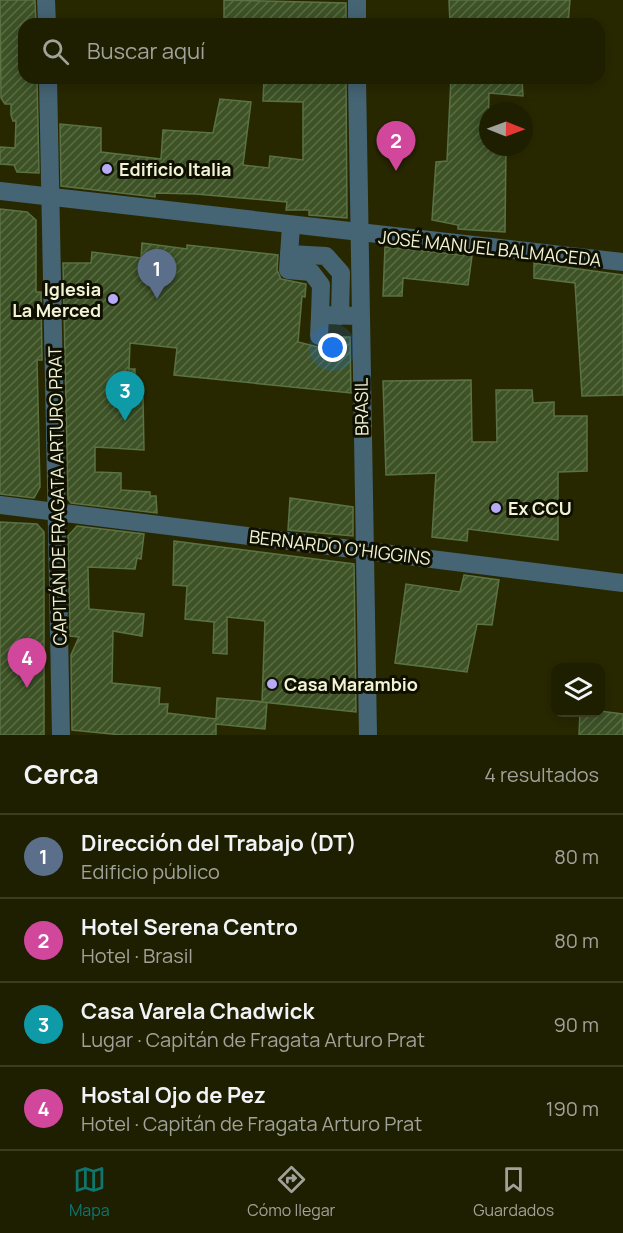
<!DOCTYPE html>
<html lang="es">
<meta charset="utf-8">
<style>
body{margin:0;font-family:Manrope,sans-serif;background:#26270a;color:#f1f3f6}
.controls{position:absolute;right:18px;bottom:18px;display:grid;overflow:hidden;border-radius:12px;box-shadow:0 3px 15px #0003}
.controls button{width:54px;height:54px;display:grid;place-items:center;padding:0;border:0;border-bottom:2px solid #3c3c22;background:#1e1e00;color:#f1f3f6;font:30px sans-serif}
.compass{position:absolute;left:479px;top:102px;width:54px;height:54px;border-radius:50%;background:#1e1e00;box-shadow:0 3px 15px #0003;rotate:91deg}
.you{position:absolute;left:333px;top:348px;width:21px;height:21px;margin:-15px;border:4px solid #fff;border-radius:50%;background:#1a73e8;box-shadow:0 0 0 9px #1a73e833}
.badge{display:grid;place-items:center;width:39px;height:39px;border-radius:50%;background:#0f766e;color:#fff;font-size:20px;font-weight:700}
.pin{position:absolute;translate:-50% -50px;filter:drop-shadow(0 2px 3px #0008)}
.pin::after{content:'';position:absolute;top:32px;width:21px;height:18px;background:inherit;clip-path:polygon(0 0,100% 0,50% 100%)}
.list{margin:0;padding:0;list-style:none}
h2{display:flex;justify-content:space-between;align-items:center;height:78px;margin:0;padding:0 24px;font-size:26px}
h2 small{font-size:20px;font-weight:400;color:#a1a299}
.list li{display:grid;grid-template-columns:39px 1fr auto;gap:18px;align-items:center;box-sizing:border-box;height:84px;padding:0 24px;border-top:2px solid #3c3c22}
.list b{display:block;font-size:22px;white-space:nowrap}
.list p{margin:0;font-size:20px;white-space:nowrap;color:#a1a299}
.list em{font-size:20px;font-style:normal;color:#a1a299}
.icon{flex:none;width:33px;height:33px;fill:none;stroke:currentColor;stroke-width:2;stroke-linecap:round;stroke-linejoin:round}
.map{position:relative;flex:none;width:623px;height:735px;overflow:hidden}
.search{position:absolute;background:#1e1e00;box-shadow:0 3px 15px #0003;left:18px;right:18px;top:18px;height:66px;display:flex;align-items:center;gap:15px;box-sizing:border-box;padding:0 21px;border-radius:18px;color:#a1a299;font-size:22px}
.sheet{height:414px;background:#1e1e00}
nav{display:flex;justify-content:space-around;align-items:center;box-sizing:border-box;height:84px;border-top:2px solid #3c3c22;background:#1e1e00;font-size:16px;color:#a1a299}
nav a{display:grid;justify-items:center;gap:3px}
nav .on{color:#0f766e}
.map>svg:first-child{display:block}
</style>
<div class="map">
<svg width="623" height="735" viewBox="0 0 623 735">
<defs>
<pattern id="building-hatch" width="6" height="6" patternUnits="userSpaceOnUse" patternTransform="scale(1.5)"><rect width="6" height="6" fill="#3d5326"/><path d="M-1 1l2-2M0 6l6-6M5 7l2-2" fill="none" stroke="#5a6c45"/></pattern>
</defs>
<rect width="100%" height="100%" fill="#282800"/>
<g fill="url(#building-hatch)" stroke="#5b7245" stroke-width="1.5">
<path d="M0,0h35l1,24h-15l3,54h13l2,95 -22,-1 -3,-7 -14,-1v-17l15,1 1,-27h-3l-2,-6v-11h-6l-4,-6z"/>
<path d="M224,0l122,3v21h-122z"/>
<path d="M449,0h121l-2,24h-118z"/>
<path d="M264,78h82l1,140 -38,-3v-5h-23l1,-8 -91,-8 -41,-1v4l-94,-11 -1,-62 41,4v24l60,7 2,-29 50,3 7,-34 31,3 -8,63 26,3 1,-12 33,4v-58l-40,-1z"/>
<path d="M451,78h71l1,18 -34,-3 -1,54h18l-1,85 -47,-3v-4l-26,-5 4,-58 11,-1z"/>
<path d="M0,209l27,3 9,8v72h5l1,68h-5l3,127 -6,11 -34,-4z"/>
<path d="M142,243l45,6v-4l91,10 -1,15 4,9 25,5 -1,13 -3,-1 -4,46 20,5 21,-1v-9h11l1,56 -177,-18 3,-27 -47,-5 -1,26h6l-1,29h9l1,52 -49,-3v25l26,1v17l29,2v4h6l1,17 -86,-10 -3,-4 -5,-236h28l1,-11 49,6z"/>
<path d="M385,247l87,9 -4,29 -65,-7 -1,18h-19z"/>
<path d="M534,263l89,12v120l-41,1 -7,-113 -41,-5z"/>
<path d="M471,380l1,62h25l-1,-52h36l1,13 21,-1v14h33v55l-29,1v68l-90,-11 -1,12 -35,-4 4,-64 -50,2 -3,-94z"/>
<path d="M290,498l63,9v29l-65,-6z"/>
<path d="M0,522l37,2 7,8v203h-44z"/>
<path d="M77,526l67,8 -3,25 -4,-1 -2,11 -47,-2 1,42 55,5 -2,22 -29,-5 -1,52 48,5 -1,16h9l-1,9 49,6 1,-21 50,4 -2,27 -49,-5v11h-94l-50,-5 -1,-75 8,-18 -9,-1 -2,-100z"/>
<path d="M174,541l180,23 2,148 -94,-10 3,-81 -38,-4v37l-14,-1 1,-31 -29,-3 2,-33 -14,-1z"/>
<path d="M464,575l35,5 -7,45 -15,-1 -10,48 -72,-9 11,-79 54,8z"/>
<path d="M600,711l23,3v21h-44l1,-23z"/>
</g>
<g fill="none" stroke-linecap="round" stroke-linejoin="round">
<g stroke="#456474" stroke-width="18">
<path d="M46,0l1,24"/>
<path d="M357,0v24"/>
<path d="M48,78l13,657"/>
<path d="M357,78l11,657"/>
<path d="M0,191l623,71"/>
<path d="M291,226l-3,44 23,2 10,13 -1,30 40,1"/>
<path d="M289,254l37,2 15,17 -1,43"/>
<path d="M319,336l1,-21"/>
<path d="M0,505l623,78"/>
</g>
</g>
<g fill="#b7abf8" stroke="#101000" stroke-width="2">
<circle cx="107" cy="169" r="6"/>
<circle cx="113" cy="299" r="6"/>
<circle cx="496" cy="508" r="6"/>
<circle cx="272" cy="684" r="6"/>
</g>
<g text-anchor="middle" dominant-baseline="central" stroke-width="6" stroke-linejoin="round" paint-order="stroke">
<g font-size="18" font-weight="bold" fill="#f2f4d8" stroke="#101000" text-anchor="start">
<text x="119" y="169">Edificio Italia</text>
<text x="101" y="289" text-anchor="end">Iglesia<tspan x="101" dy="21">La Merced</tspan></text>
<text x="508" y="508">Ex CCU</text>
<text x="284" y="684">Casa Marambio</text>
</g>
<g font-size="18" fill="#f2f4d8" stroke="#101000">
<text transform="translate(490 248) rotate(6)">JOSÉ MANUEL BALMACEDA</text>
<text transform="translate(361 407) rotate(-91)">BRASIL</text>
<text transform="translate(57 496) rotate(-91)">CAPITÁN DE FRAGATA ARTURO PRAT</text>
<text transform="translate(340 547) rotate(7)">BERNARDO O'HIGGINS</text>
</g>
</g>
</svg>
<div class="controls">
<button><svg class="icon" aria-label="layers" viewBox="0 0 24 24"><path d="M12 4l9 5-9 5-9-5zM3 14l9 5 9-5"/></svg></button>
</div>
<svg class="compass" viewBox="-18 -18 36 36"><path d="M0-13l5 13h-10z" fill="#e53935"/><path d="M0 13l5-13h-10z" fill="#a1a299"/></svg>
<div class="you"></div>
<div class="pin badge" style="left:157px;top:299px;background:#5c6f8a">1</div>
<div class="pin badge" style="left:396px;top:171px;background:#d1479c">2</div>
<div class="pin badge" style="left:125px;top:421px;background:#0f9aa8">3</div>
<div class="pin badge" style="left:27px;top:688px;background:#d1479c">4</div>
<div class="search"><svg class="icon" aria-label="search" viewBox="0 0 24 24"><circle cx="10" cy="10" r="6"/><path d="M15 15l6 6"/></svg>Buscar aquí</div>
</div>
<section class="sheet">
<h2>Cerca<small>4 resultados</small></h2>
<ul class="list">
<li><span class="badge" style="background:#5c6f8a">1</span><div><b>Dirección del Trabajo (DT)</b><p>Edificio público</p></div><em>80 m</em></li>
<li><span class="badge" style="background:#d1479c">2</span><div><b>Hotel Serena Centro</b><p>Hotel · Brasil</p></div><em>80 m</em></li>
<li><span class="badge" style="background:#0f9aa8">3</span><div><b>Casa Varela Chadwick</b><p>Lugar · Capitán de Fragata Arturo Prat</p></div><em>90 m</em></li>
<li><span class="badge" style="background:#d1479c">4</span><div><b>Hostal Ojo de Pez</b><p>Hotel · Capitán de Fragata Arturo Prat</p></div><em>190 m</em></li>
</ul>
</section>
<nav>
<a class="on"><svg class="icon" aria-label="map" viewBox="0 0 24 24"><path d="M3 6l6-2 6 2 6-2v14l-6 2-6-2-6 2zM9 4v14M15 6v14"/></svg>Mapa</a>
<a><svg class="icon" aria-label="directions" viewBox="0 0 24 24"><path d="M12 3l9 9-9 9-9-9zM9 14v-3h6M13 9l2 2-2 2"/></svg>Cómo llegar</a>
<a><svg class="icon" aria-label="saved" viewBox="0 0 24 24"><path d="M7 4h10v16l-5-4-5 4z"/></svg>Guardados</a>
</nav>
